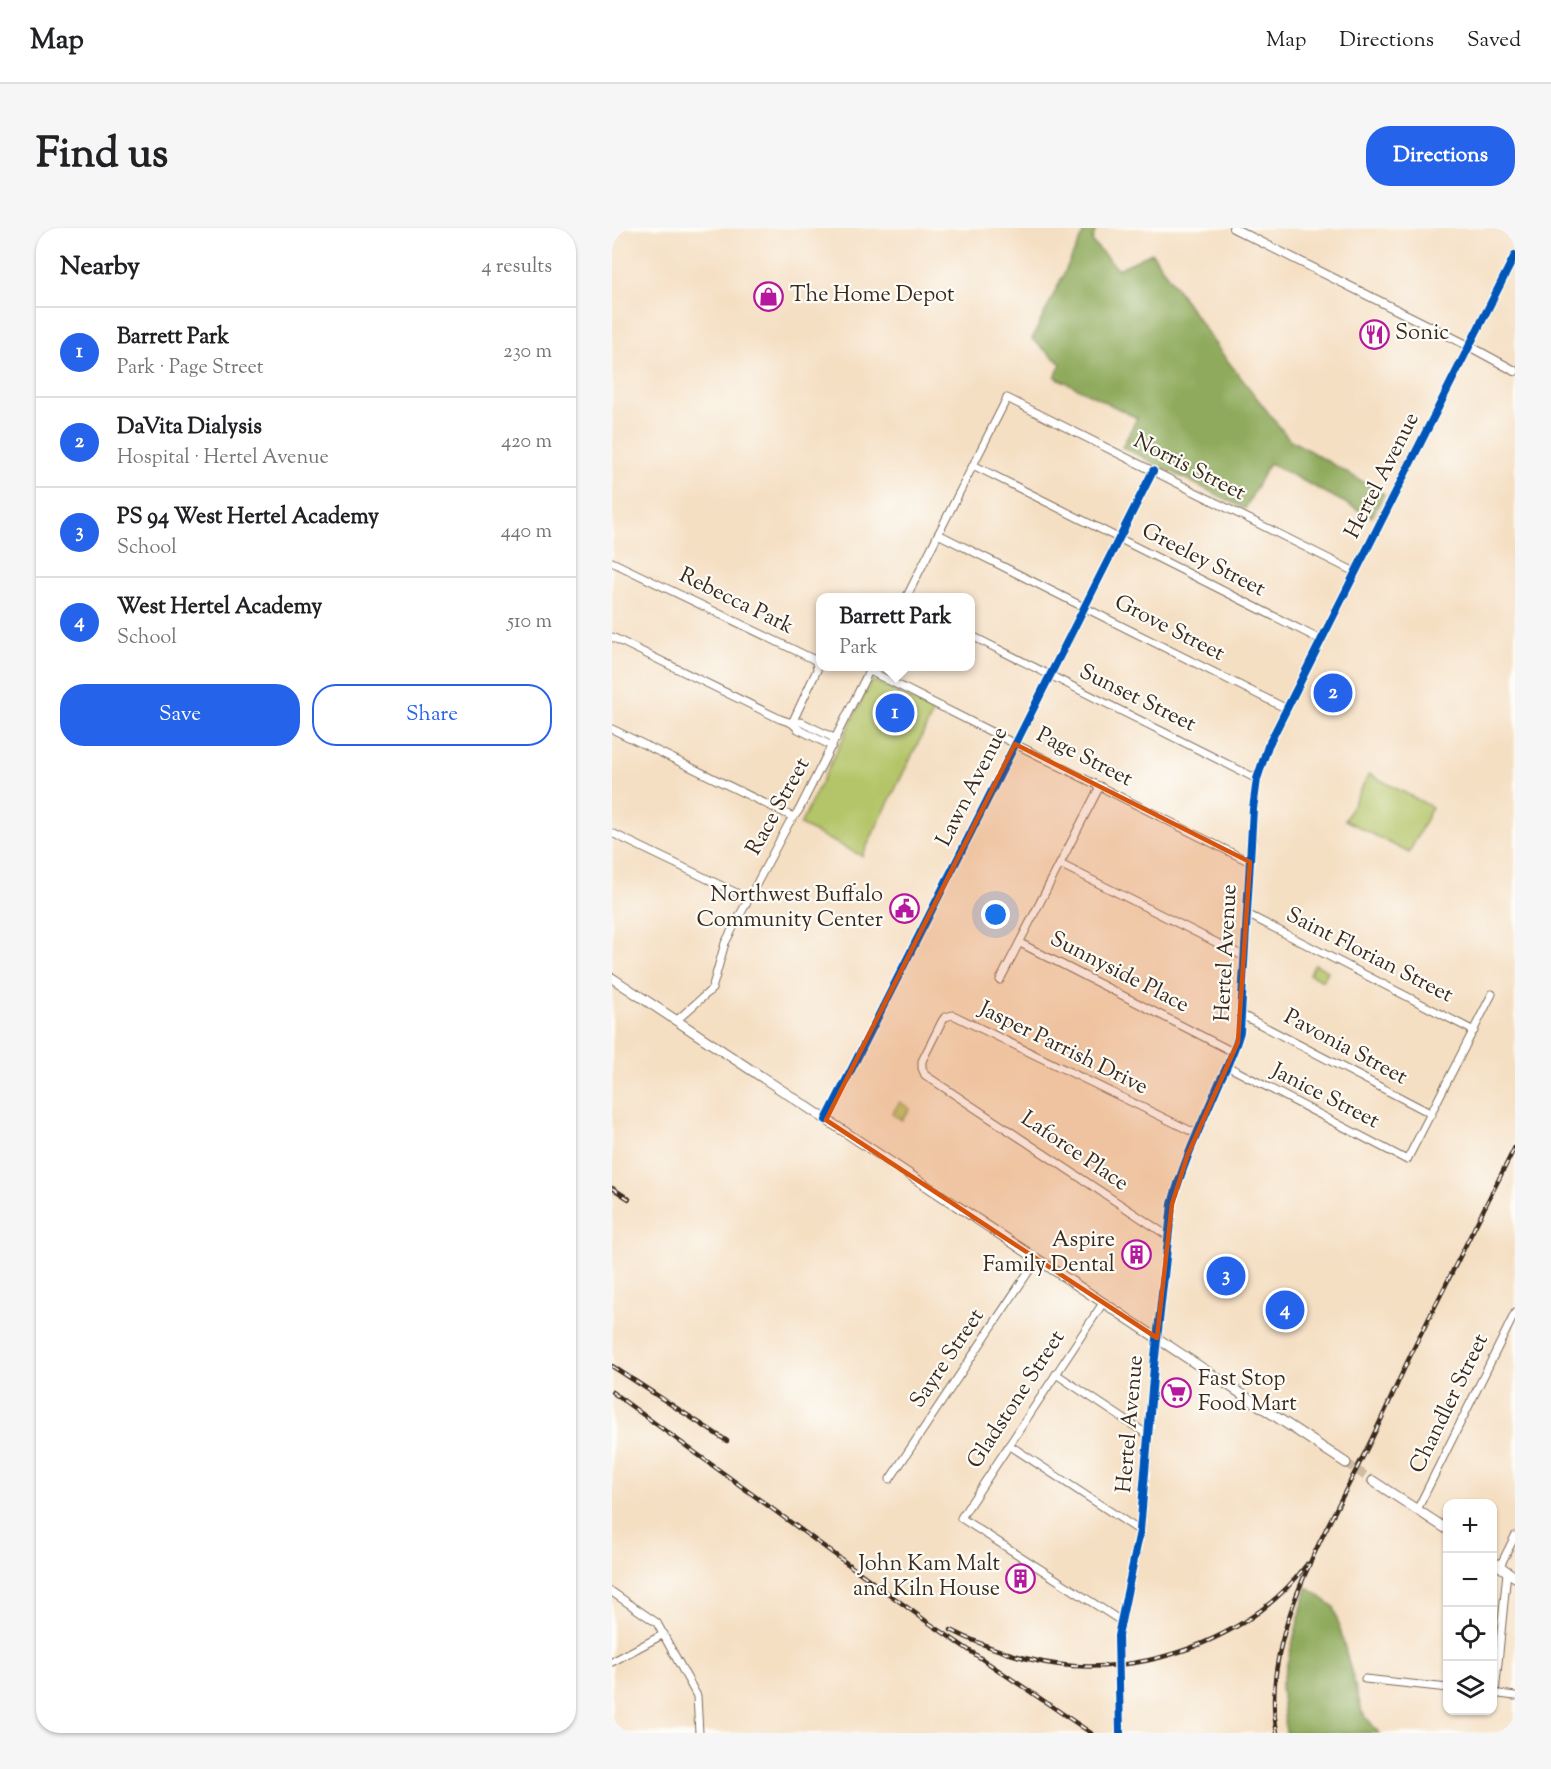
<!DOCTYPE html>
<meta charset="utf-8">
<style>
body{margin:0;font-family:"Sorts Mill Goudy",serif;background:#f6f6f6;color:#202124}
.controls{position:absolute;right:18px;bottom:18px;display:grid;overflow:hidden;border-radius:12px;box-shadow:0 2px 4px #0004}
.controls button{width:54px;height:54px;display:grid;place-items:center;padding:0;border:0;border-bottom:2px solid #e0e0e0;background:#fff;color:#202124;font:30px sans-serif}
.you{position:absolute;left:384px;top:687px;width:21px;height:21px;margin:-15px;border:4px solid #fff;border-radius:50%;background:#1a73e8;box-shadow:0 0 0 9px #1a73e833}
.badge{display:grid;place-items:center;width:39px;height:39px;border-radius:50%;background:#2563eb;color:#fff;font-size:20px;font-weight:700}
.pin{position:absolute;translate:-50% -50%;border:3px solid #fff;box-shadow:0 2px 6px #0006}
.popup{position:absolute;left:204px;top:365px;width:159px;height:78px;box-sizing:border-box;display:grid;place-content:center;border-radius:12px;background:#fff;filter:drop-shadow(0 2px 4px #0005);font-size:20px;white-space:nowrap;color:#757577}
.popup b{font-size:22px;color:#202124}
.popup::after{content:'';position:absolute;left:50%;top:100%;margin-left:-12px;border:12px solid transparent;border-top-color:#fff}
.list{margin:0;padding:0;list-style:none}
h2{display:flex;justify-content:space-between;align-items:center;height:78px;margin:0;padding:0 24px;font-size:26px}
h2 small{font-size:20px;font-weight:400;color:#757577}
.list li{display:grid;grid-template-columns:39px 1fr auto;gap:18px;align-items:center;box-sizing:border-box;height:90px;padding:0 24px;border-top:2px solid #e0e0e0}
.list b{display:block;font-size:22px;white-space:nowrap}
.list p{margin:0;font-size:20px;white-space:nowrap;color:#757577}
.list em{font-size:20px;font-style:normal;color:#757577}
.actions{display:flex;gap:12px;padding:18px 24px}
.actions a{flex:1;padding:14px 0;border:2px solid #2563eb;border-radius:24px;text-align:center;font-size:21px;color:#2563eb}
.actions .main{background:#2563eb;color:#fff}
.icon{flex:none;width:33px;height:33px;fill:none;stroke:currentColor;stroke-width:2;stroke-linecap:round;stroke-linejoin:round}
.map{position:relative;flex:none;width:903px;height:1505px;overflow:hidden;border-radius:24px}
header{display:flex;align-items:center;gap:36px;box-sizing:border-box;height:84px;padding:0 30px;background:#fff;border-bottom:2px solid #e0e0e0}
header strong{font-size:28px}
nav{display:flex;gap:33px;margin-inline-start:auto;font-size:21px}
.intro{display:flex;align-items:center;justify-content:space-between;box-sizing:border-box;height:144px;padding:0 36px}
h1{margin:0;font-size:42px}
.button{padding:15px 27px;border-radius:24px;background:#2563eb;color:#fff;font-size:21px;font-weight:700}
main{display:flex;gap:36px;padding:0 36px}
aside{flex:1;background:#fff;border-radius:24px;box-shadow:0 2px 4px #0004}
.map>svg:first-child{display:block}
</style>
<header>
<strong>Map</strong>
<nav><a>Map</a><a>Directions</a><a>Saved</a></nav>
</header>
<div class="intro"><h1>Find us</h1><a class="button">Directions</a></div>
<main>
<aside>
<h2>Nearby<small>4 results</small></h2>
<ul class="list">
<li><span class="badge">1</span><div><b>Barrett Park</b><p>Park · Page Street</p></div><em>230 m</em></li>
<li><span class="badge">2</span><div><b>DaVita Dialysis</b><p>Hospital · Hertel Avenue</p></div><em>420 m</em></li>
<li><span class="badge">3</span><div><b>PS 94 West Hertel Academy</b><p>School</p></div><em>440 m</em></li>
<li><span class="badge">4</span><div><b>West Hertel Academy</b><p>School</p></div><em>510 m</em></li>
</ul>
<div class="actions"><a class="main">Save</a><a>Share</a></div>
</aside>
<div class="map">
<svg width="903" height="1505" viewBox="0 0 903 1505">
<rect width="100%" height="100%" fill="#fdfcf7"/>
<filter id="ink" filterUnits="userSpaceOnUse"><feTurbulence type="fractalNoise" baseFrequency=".0167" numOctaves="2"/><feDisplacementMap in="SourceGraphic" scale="12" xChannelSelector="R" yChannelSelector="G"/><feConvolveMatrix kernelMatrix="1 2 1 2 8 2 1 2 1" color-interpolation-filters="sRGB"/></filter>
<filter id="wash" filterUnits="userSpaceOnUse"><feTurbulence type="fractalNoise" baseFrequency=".008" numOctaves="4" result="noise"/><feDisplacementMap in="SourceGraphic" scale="24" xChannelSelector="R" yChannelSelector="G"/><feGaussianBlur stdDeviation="1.35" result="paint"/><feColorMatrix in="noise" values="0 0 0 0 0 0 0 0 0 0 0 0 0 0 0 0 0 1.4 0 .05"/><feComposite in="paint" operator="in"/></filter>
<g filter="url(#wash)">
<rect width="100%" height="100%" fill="#f5dfc3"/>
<g fill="#b4c467" stroke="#787742" stroke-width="1.5">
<path d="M260,452l62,31 -72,145 -62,-31z"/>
<path d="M757,546l63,33 -23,46 -64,-33z"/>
<path d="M703,736l13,7 -5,10 -14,-7z"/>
<path d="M288,874l10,7 -8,11 -10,-6z"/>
</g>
<g fill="#8faa5c" stroke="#656a3d" stroke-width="1.5">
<path d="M474,0h10l-4,14 26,27 34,-16 68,98 69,88 95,55 -12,23 -103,-54 -24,46 -123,-62 15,-29 -82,-41 6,-13 -29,-25z"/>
<path d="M695,1359l27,20 28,105 17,21h-93l-5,-46z"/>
</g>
</g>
<g filter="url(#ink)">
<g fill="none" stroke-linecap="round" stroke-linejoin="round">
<path stroke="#d0bba2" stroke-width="9" stroke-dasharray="9 4.5" stroke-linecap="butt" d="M734,1235l27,18"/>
<defs>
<g id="minor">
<path d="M361,237l348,175"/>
<path d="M326,306l349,175"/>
<path d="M0,334l201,97 3,3 1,8 -25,53 -12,-4 -168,-82"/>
<path d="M294,370l101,-200 348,174"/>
<path d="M358,407l287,144"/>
<path d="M258,443l380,191"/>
<path d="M180,495l9,-1 35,17"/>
<path d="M180,495l6,6 34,17"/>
<path d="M0,501l181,88"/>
<path d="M0,605l137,66"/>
<path d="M448,636l185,93"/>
<path d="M635,686l227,117"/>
<path d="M408,715l213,109"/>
<path d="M388,752l100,-194"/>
<path d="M630,787l190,99"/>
<path d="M64,793l36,-32 13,-46 64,-120 10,-13 72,-143"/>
<path d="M615,838l180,94 85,-166"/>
<path d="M214,892l327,-649"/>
<path d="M556,1008l-243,-161 -3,-7v-7l20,-40 3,-4 8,-2 244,119"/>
<path d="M491,1075l-142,215 160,103"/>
<path d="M444,1146l92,61"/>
<path d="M397,1217l131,86"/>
<path d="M278,1251l147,-220"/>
<path d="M805,1282l98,-197"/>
<path d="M888,1338l15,-30"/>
<path d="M0,1364l45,31 40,73 2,37"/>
<path d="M0,1434l52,-28"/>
<path d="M753,1451l83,9"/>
<path d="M880,1465l23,3"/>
<path d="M883,1465l12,-121"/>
</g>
<g id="tertiary">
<path d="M621,0l236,118 46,25"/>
<path d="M508,1505l-2,-97 22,-105 14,-165 18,-162c11,-42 30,-81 47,-121 8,-16 16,-33 21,-51l13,-223 4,-30 11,-33 247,-491"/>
</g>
<g id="secondary">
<path d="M0,750l734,485"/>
<path d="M761,1253l75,49"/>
<path d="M880,1333l23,16"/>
</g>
</defs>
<use href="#minor" stroke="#7c6958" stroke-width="9"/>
<use href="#tertiary" stroke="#7c6958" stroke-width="10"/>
<use href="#secondary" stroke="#7c6958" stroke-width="11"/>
<use href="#minor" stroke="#fff" stroke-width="7"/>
<use href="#tertiary" stroke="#fff" stroke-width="8"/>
<use href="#secondary" stroke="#fff" stroke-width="9"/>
<defs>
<g id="rail">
<path d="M0,960l17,11"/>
<path d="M0,1138l115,75"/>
<path d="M0,1164l314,229 165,112"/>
<path d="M339,1402c35,18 83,34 122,36 85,5 183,-32 234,-102"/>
<path d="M665,1505c-19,-99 57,-214 98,-301 14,-28 26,-58 40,-86 33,-67 67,-133 100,-199"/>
</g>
</defs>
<use href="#rail" stroke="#3b2a1e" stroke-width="4.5"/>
<use href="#rail" stroke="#fdfcf7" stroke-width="2" stroke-dasharray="7" stroke-linecap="butt"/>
<defs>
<g id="cycleway">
<path d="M214,892l327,-649"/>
<path d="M508,1505l-2,-97 22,-105 14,-165 18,-162c11,-42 30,-81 47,-121 8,-16 16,-33 21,-51l13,-223 4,-30 11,-33 247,-491"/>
</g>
</defs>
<use href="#cycleway" stroke="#fdfcf7" stroke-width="11"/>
<use href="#cycleway" stroke="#0057b8" stroke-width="8"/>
</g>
</g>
<path fill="#d7540e" fill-opacity="0.2" stroke="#d7540e" stroke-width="4.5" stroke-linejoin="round" d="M403,516l235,118 -12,180 -50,112 -16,50 -15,134 -331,-218z"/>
<defs>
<symbol id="shop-ring" viewBox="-11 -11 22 22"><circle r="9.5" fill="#fdfcf7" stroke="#b5179e" stroke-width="1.5"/><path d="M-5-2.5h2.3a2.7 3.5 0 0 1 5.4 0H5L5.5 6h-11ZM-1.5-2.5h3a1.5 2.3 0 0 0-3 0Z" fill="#b5179e"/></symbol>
<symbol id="restaurant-ring" viewBox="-11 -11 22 22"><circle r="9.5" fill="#fdfcf7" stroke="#b5179e" stroke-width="1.5"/><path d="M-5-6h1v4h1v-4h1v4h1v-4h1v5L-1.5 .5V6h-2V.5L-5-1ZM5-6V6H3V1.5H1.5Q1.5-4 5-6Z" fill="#b5179e"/></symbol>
<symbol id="civic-ring" viewBox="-11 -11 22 22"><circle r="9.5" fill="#fdfcf7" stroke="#b5179e" stroke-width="1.5"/><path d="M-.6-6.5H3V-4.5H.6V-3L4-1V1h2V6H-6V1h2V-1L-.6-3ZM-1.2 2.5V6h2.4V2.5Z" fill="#b5179e"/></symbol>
<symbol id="building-ring" viewBox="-11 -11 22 22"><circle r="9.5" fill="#fdfcf7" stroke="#b5179e" stroke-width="1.5"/><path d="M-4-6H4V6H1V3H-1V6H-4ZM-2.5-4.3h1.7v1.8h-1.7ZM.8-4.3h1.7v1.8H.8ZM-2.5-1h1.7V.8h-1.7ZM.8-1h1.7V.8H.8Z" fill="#b5179e"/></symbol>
<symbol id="supermarket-ring" viewBox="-11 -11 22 22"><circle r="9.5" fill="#fdfcf7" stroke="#b5179e" stroke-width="1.5"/><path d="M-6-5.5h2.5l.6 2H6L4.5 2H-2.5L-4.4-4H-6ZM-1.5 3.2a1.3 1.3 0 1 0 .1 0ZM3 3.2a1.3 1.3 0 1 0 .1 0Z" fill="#b5179e"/></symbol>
</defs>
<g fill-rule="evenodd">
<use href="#shop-ring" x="140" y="52" width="33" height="33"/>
<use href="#restaurant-ring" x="746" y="90" width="33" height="33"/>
<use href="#civic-ring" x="276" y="664" width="33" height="33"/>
<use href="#building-ring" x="508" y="1010" width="33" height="33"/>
<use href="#supermarket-ring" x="548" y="1148" width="33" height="33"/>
<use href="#building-ring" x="392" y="1334" width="33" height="33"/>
</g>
<g text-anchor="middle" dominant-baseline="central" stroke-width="4.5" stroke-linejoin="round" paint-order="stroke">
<g font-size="22" fill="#3b2a1e" stroke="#fdfcf7" text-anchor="start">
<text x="178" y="68">The Home Depot</text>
<text x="783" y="106">Sonic</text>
<text x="271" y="668" text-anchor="end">Northwest Buffalo<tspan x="271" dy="25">Community Center</tspan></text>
<text x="503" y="1013" text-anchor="end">Aspire<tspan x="503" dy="25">Family Dental</tspan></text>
<text x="586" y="1152">Fast Stop<tspan x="586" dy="25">Food Mart</tspan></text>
<text x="388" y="1337" text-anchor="end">John Kam Malt<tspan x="388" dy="25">and Kiln House</tspan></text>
</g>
<g font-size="22" fill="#3b2a1e" stroke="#fdfcf7">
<text transform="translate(577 240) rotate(27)">Norris Street</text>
<text transform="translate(771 248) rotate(-63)">Hertel Avenue</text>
<text transform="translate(591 333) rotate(27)">Greeley Street</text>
<text transform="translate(124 374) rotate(26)">Rebecca Park</text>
<text transform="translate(557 401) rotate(27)">Grove Street</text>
<text transform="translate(525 471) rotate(26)">Sunset Street</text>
<text transform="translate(472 530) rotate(27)">Page Street</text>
<text transform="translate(361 559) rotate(-63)">Lawn Avenue</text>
<text transform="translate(167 579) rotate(-61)">Race Street</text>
<text transform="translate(615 725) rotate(-87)">Hertel Avenue</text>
<text transform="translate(757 728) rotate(27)">Saint Florian Street</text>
<text transform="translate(507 745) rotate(27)">Sunnyside Place</text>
<text transform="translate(733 820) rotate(28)">Pavonia Street</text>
<text transform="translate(451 821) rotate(26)">Jasper Parrish Drive</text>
<text transform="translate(713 869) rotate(27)">Janice Street</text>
<text transform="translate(462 924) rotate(34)">Laforce Place</text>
<text transform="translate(336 1131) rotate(-56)">Sayre Street</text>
<text transform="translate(405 1172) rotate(-57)">Gladstone Street</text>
<text transform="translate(838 1176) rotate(-64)">Chandler Street</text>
<text transform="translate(519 1196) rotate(-85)">Hertel Avenue</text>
</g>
</g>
</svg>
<div class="controls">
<button>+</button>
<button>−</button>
<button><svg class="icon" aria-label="locate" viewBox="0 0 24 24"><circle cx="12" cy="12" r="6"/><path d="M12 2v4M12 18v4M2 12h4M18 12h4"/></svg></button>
<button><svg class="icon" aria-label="layers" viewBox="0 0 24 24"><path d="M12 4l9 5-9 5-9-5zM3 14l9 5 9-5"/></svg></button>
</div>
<div class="you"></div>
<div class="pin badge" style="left:283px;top:485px">1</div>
<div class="popup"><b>Barrett Park</b>Park</div>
<div class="pin badge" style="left:721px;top:465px">2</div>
<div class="pin badge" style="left:614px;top:1048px">3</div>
<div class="pin badge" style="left:673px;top:1082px">4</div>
</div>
</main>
